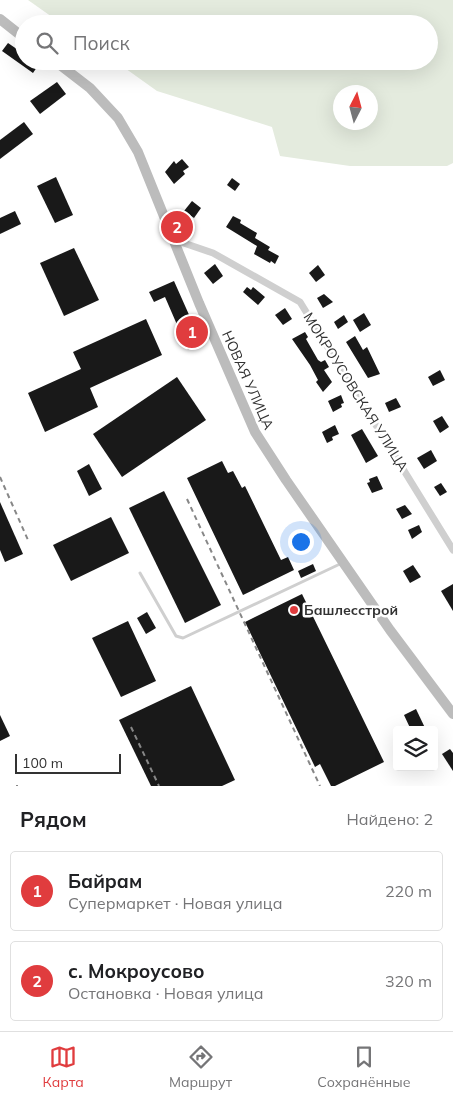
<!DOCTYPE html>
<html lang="ru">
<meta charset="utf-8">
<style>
body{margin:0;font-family:Mulish,sans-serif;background:#f6f6f6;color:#202124}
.controls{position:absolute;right:15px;bottom:15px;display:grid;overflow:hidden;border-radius:5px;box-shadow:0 5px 20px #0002}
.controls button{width:45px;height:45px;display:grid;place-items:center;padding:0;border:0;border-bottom:1px solid #e0e0e0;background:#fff;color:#202124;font:25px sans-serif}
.compass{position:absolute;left:333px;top:85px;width:45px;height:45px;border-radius:50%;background:#fff;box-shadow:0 5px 20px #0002;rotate:6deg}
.scale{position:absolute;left:15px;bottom:12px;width:106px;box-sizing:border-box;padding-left:5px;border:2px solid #323232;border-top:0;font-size:14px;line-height:18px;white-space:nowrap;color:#323232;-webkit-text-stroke:4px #fff;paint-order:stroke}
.you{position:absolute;left:300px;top:541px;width:18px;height:18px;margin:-12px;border:4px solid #fff;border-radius:50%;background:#1a73e8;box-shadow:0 0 0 8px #1a73e833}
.badge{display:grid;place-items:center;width:32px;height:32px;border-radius:50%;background:#e03c3e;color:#fff;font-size:16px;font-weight:700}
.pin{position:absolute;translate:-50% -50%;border:2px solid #fff;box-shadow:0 1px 5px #0006}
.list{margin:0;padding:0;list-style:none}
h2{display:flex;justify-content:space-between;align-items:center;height:65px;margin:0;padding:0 20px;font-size:21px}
h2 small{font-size:16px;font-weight:400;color:#757577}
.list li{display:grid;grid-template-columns:32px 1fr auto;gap:15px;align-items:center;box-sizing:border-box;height:80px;margin:0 10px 10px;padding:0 10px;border:1px solid #e0e0e0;border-radius:5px}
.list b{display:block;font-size:19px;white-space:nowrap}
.list p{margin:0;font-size:16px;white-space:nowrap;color:#757577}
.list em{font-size:16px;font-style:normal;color:#757577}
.icon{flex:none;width:28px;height:28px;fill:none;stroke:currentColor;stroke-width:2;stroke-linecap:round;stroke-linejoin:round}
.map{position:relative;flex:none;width:453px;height:786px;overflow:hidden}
.search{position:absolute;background:#fff;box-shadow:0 5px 20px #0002;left:15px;right:15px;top:15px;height:55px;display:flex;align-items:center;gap:12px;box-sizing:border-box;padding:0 18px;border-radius:28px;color:#757577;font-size:19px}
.sheet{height:245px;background:#fff}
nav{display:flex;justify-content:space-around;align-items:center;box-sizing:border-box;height:70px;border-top:1px solid #e0e0e0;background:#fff;font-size:14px;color:#757577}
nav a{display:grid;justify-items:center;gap:2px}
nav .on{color:#e03c3e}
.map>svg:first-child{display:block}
</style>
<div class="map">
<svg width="453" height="786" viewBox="0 0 453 786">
<rect width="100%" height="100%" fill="#fff"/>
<path fill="#e4ebde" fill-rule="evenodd" d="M28,0h425v163l-6,3h-97l-70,-10 -8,-29 -115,-36 -42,-30h314v-37h-367zM340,92h30v30h-30z"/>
<g fill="#191919">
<path d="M8,43l16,11v7h10l5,3 -6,9 -31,-22z"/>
<path d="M57,82l9,12 -26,20 -10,-13z"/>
<path d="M24,122l9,12 -33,25v-19z"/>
<path d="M182,159l7,8 -6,4 2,3 -11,10 -9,-12 9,-11 2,3z"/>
<path d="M56,177l17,38 -18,8 -18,-37z"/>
<path d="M232,178l8,6 -5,7 -8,-6z"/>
<path d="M192,201l9,7 -7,10 -10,-7z"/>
<path d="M15,211l6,13 -21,10v-16z"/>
<path d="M233,216l8,4 -1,3 17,10 -2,5 15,9 -2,3 11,6 -4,8 -4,-3 -1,2 -16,-9 3,-8 -31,-19z"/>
<path d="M74,248l25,52 -35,16 -24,-53z"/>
<path d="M215,264l8,12 -10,8 -9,-11z"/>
<path d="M318,265l7,10 -9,7 -7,-9z"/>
<path d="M174,281l28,63 -14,6 -23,-53 -11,5 -5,-10z"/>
<path d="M247,287l4,3 2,-3 12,10 -7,8 -15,-13z"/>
<path d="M324,294l9,8 -10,6 -6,-10z"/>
<path d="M285,308l7,11 -9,6 -8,-10z"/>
<path d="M364,313l7,12 -11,7 -7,-12z"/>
<path d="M344,315l4,7 -10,7 -4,-7z"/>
<path d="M146,319l16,36 -72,33 8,19 -53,25 -17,-39 53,-24 -8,-17z"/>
<path d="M305,332l3,5 -2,2 12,21 3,2 4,-2 4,7 -5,3 8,12 -9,10 -7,-10 2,-2 -8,-15 -18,-26z"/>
<path d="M355,336l8,14 4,-3 13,27 -12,4 -22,-36z"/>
<path d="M440,370l5,10 -12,6 -5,-9z"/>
<path d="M177,377l29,43 -84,57 -29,-43z"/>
<path d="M341,395l3,8 -3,1 1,3 -9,5 -5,-11z"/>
<path d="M396,398l5,9 -12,5 -4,-9z"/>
<path d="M442,416l7,11 -9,6 -7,-12z"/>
<path d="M335,425l4,9 -7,3 1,3 -6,3 -5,-11z"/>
<path d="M362,429l16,27 -12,7 -15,-28z"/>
<path d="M431,450l6,11 -13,8 -7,-11z"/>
<path d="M222,461l6,12 5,-2 9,17 3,-2 36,74 7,-3 6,13 -51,25 -56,-117z"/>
<path d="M89,464l13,25 -13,7 -12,-25z"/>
<path d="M377,476l6,13 -11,4 -5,-10 3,-1 -1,-3z"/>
<path d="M441,483l6,9 -7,4 -6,-9z"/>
<path d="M164,491l57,114 -36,18 -56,-115z"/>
<path d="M0,502l23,52 -18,8 -5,-12z"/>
<path d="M405,505l7,9 -10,5 -6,-10z"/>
<path d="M111,517l18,36 -58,28 -18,-36z"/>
<path d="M419,525l3,7 -10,7 -4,-9z"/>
<path d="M313,564l3,7 -15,7 -3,-7z"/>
<path d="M413,565l8,12 -11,6 -7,-12z"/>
<path d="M453,584v27l-12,-20z"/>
<path d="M302,594l82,168 -49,24h-4l-11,-22 -5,3 -70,-145z"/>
<path d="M147,612l9,16 -10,6 -9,-16z"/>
<path d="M128,621l28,60 -35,16 -29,-59z"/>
<path d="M191,686l44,94 -13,6h-71l-32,-66z"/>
<path d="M416,709l10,21h-15l-7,-15z"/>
<path d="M0,715l10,21 -10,5z"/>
<path d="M450,749l3,4v18l-11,-17z"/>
</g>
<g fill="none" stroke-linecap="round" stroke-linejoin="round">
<path stroke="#cfcfcf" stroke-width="3" d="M140,573l36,63 7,2 157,-74"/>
<path stroke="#cfcfcf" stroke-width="7" d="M175,240l38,13 87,49 153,248"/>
<g stroke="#bcbcbc" stroke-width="10">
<path d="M0,19l24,19"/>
<path d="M55,61l35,27 28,30 20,34 61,151 56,129 31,48 104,150 63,84"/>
</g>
<g stroke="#878787" stroke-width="2" stroke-dasharray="5 4" stroke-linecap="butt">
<path d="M0,477l28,63"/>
<path d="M187,499l133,287"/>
<path d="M131,727l28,59"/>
<path d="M17,785v1"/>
</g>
</g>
<circle fill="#e03c3e" stroke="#fff" stroke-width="2" cx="294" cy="610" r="5"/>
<g text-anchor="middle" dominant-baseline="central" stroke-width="5" stroke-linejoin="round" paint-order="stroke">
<g font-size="14" fill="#323232" stroke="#fff">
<text transform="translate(248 380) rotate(66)">НОВАЯ УЛИЦА</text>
<text transform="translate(356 392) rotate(58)">МОКРОУСОВСКАЯ УЛИЦА</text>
</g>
<g font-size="14" font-weight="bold" fill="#323232" stroke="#fff" text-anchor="start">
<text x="304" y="610">Башлесстрой</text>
</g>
</g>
</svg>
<div class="controls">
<button><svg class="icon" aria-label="layers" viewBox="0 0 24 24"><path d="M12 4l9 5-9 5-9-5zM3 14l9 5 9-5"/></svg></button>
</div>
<svg class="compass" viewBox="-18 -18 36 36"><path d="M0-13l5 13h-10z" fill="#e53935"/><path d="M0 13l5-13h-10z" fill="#757577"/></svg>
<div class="scale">100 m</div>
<div class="you"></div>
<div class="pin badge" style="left:192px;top:332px">1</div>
<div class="pin badge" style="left:177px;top:227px">2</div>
<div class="search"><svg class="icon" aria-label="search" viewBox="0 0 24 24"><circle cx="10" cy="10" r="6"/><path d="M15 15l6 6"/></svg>Поиск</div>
</div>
<section class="sheet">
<h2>Рядом<small>Найдено: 2</small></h2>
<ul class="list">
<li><span class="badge">1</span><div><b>Байрам</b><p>Супермаркет · Новая улица</p></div><em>220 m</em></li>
<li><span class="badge">2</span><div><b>с. Мокроусово</b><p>Остановка · Новая улица</p></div><em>320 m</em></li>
</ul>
</section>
<nav>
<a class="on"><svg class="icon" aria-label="map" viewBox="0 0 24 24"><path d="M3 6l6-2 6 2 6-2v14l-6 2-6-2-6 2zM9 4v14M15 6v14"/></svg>Карта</a>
<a><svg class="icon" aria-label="directions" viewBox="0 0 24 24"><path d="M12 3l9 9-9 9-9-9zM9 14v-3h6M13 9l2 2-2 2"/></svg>Маршрут</a>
<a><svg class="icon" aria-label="saved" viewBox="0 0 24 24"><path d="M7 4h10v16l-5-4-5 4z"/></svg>Сохранённые</a>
</nav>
